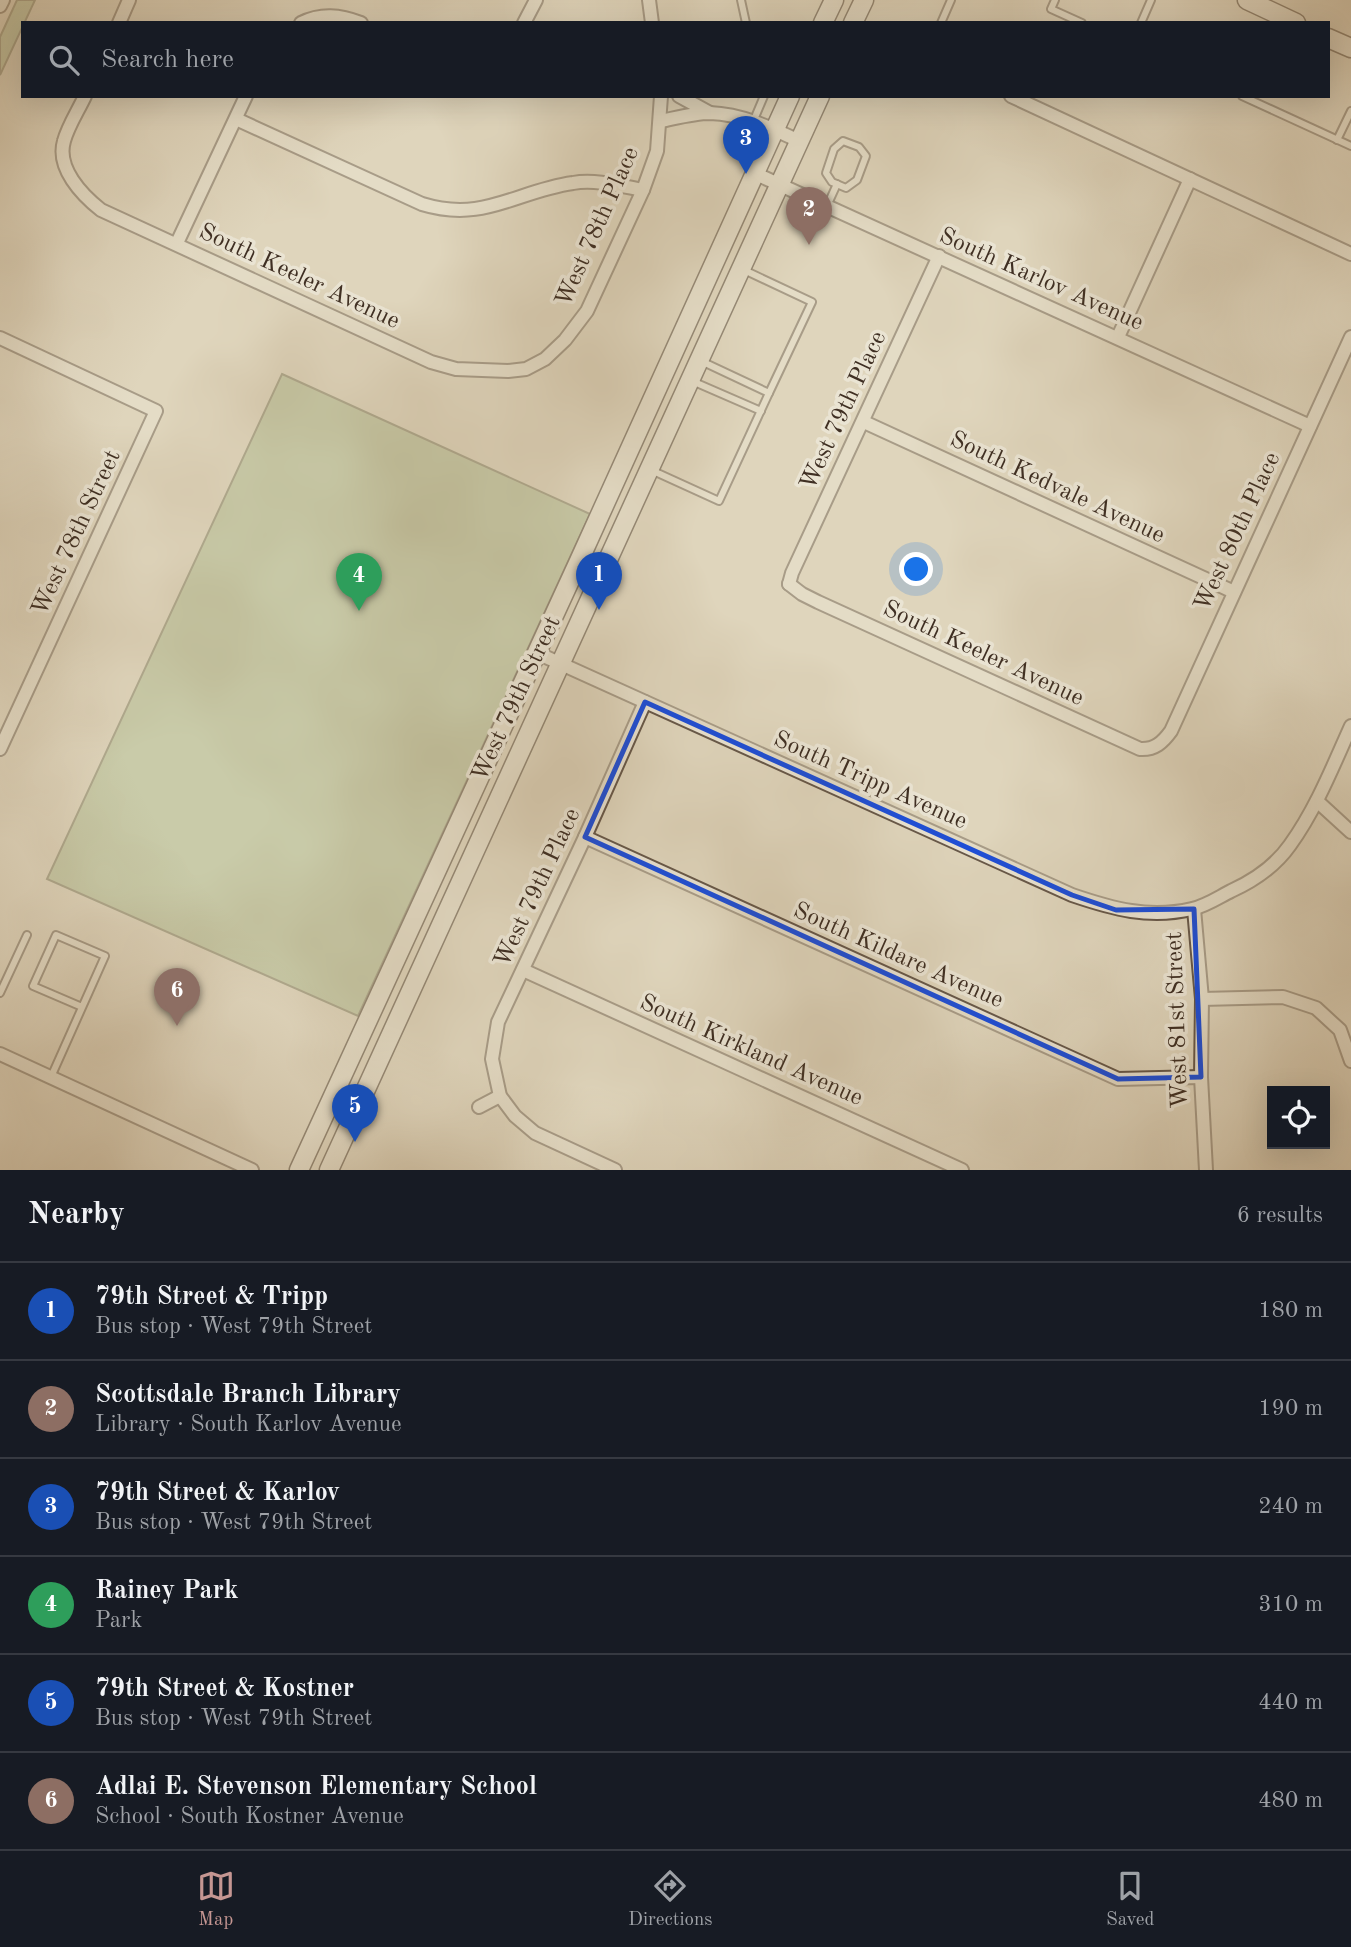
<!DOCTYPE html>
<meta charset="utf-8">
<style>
body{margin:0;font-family:"Old Standard TT",serif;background:#20242c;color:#f1f3f6}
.controls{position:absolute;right:21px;bottom:21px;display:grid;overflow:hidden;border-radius:0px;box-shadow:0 7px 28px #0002}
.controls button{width:63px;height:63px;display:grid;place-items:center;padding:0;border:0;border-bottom:2px solid #363941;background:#171b24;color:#f1f3f6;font:35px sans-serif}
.you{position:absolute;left:917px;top:570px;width:24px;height:24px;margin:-18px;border:5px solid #fff;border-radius:50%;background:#1a73e8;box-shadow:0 0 0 10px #1a73e833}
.badge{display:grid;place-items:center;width:46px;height:46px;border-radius:50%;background:#c59692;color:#fff;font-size:23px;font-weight:700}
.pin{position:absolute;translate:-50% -58px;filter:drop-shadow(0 2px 4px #0008)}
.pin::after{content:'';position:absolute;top:37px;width:24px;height:21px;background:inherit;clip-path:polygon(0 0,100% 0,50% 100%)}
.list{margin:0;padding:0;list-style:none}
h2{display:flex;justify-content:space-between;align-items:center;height:91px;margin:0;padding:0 28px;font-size:30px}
h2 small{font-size:23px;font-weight:400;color:#9ea1a6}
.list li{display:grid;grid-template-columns:46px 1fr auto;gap:21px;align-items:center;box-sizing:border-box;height:98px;padding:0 28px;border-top:2px solid #363941}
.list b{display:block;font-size:26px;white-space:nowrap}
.list p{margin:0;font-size:23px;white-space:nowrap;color:#9ea1a6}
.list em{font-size:23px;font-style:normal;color:#9ea1a6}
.icon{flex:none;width:38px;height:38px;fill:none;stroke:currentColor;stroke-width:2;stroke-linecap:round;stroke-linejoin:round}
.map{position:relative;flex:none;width:1351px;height:1170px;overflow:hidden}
.search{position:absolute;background:#171b24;box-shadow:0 7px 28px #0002;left:21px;right:21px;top:21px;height:77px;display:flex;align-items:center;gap:18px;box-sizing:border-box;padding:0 24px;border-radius:0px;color:#9ea1a6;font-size:26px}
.sheet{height:679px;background:#171b24}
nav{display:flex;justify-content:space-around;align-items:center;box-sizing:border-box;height:98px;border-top:2px solid #363941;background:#171b24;font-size:19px;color:#9ea1a6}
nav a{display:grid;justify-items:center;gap:4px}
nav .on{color:#c59692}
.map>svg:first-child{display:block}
</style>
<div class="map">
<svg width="1351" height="1170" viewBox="0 0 1351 1170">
<rect width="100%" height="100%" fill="#dfd5bc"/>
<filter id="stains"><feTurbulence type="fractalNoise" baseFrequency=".00286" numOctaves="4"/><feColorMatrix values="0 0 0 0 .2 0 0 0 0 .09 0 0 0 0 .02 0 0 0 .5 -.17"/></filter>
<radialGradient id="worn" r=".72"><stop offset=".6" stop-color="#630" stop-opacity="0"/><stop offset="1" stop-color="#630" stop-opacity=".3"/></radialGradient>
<g fill="#b0be92" stroke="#78765a" stroke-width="2">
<path d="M17,0h18l-35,75v-38z"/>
<path d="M282,374l308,140 -232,502 -311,-137z"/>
</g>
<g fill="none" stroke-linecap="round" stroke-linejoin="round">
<defs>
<g id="lane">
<path d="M741,0l5,23"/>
<path d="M1055,0l-4,9 31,14"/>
<path d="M941,23l10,-23"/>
<path d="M1141,23l10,-23"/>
<path d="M1242,96l109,50"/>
<path d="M753,122l11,-26"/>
<path d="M1337,140l14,-29"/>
<path d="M843,141l16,6 7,9 -9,24 -11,8 -14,-6 -6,-9 8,-24z"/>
<path d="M827,206l10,-22"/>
<path d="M701,361l68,32 43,-91 -68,-32"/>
<path d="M692,381l69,30"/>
<path d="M651,470l68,31 50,-108"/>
<path d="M0,993l27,-58"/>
<path d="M51,1077c18,-40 36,-81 54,-121l-49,-21 -23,51 49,21"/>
</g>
<g id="street">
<path d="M649,0l3,23"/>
<path d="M0,6l3,-6"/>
<path d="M119,23l10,-23"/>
<path d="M301,23c20,-10 39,-8 60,0"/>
<path d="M524,23l12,-23"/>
<path d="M85,96c-7,15 -17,30 -21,45 -8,27 18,54 37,69l330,152 25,7 52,2 18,-2 19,-10 20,-19 22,-29 56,-121 14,-39 4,-55"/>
<path d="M679,96l31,17"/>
<path d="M1011,96l340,158"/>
<path d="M236,119l186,85c62,19 94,-13 151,-21 22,-4 48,3 70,7"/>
<path d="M661,121c15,-3 33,-8 49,-8 31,1 62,15 89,28"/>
<path d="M754,173l556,253"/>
<path d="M177,243l69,-147"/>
<path d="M1118,337l72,-158"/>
<path d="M0,338l156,73 -156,338"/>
<path d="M864,422l370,170"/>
<path d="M789,584l13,10 16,8 322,147c15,1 23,-7 31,-18l180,-394"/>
<path d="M789,584l3,-11 147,-317"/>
<path d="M537,653l535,242c41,14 77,24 120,14 14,-3 27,-12 39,-18 22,-10 45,-26 59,-46 26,-36 43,-79 61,-119"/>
<path d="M1317,801l34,31"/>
<path d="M585,837l533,242 83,-2"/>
<path d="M1194,909l8,90 -1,78 5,93"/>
<path d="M523,970l439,200"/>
<path d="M1202,999l81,-2 33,11 24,22 11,31"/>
<path d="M0,1054l252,116"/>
<path d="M479,1107l21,-11"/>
<path d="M615,1170l-80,-37 -20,-17 -15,-20 -8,-37 6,-37 87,-185 60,-135"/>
</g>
<g id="secondary">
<path d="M1247,0l49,23"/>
<path d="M823,23l11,-23"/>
<path d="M853,23l11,-23"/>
<path d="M1328,38l23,10"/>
<path d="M299,1170l280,-609 211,-465"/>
<path d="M329,1170l491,-1074"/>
</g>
</defs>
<use href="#lane" stroke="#675849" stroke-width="10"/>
<use href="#street" stroke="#675849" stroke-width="16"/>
<use href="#secondary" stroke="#3f2f23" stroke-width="21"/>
<use href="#lane" stroke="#eae4d3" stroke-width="6"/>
<use href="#street" stroke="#eae4d3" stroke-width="12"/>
<use href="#secondary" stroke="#eae4d3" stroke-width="18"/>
</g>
<path d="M0 0H1351V1170H0ZM645,702l427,193 44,15 78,-1 7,168 -83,2 -533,-242z" fill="#dfd5bc" fill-opacity=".55" fill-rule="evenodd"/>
<path fill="none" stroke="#1d4ed8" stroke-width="5" stroke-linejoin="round" d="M645,702l427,193 44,15 78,-1 7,168 -83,2 -533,-242z"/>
<g text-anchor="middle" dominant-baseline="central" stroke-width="7" stroke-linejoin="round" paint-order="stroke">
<g font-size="24" fill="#3f2f23" stroke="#eae4d3">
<text transform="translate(598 227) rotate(-66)">West 78th Place</text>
<text transform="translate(299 277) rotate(25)">South Keeler Avenue</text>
<text transform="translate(1041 280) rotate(24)">South Karlov Avenue</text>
<text transform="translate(844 411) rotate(-65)">West 79th Place</text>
<text transform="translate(1057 488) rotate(25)">South Kedvale Avenue</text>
<text transform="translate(1238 532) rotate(-65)">West 80th Place</text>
<text transform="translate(77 533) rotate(-65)">West 78th Street</text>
<text transform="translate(983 654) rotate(25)">South Keeler Avenue</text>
<text transform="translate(517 699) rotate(-65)">West 79th Street</text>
<text transform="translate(870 781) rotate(24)">South Tripp Avenue</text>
<text transform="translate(538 888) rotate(-65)">West 79th Place</text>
<text transform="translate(898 956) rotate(24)">South Kildare Avenue</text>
<text transform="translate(1178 1020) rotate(-92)">West 81st Street</text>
<text transform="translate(751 1051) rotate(24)">South Kirkland Avenue</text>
</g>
</g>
<rect width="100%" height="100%" filter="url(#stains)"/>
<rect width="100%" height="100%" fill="url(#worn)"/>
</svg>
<div class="controls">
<button><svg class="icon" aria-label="locate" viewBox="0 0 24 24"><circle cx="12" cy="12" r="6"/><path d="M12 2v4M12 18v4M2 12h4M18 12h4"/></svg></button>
</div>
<div class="you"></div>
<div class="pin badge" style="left:599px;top:610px;background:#1a4fb4">1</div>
<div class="pin badge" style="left:809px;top:245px;background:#8d6e63">2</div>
<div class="pin badge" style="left:746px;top:174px;background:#1a4fb4">3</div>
<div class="pin badge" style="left:359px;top:611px;background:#2e9e5b">4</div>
<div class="pin badge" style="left:355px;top:1142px;background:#1a4fb4">5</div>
<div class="pin badge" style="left:177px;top:1026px;background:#8d6e63">6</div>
<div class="search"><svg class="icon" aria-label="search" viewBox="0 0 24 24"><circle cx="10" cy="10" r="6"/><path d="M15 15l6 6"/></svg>Search here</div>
</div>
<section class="sheet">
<h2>Nearby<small>6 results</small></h2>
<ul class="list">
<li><span class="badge" style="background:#1a4fb4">1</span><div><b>79th Street &amp; Tripp</b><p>Bus stop · West 79th Street</p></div><em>180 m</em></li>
<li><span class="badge" style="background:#8d6e63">2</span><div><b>Scottsdale Branch Library</b><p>Library · South Karlov Avenue</p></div><em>190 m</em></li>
<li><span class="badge" style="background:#1a4fb4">3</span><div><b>79th Street &amp; Karlov</b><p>Bus stop · West 79th Street</p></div><em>240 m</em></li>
<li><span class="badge" style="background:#2e9e5b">4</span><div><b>Rainey Park</b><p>Park</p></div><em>310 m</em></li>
<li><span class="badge" style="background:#1a4fb4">5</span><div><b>79th Street &amp; Kostner</b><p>Bus stop · West 79th Street</p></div><em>440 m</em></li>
<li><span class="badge" style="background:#8d6e63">6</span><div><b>Adlai E. Stevenson Elementary School</b><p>School · South Kostner Avenue</p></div><em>480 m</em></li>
</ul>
</section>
<nav>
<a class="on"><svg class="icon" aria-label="map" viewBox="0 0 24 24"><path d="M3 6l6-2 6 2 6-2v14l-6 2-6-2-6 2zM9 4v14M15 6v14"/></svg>Map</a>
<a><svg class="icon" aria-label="directions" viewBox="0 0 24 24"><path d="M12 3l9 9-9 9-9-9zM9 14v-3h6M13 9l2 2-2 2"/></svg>Directions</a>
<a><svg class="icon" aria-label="saved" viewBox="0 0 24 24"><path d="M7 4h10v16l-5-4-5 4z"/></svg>Saved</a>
</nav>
